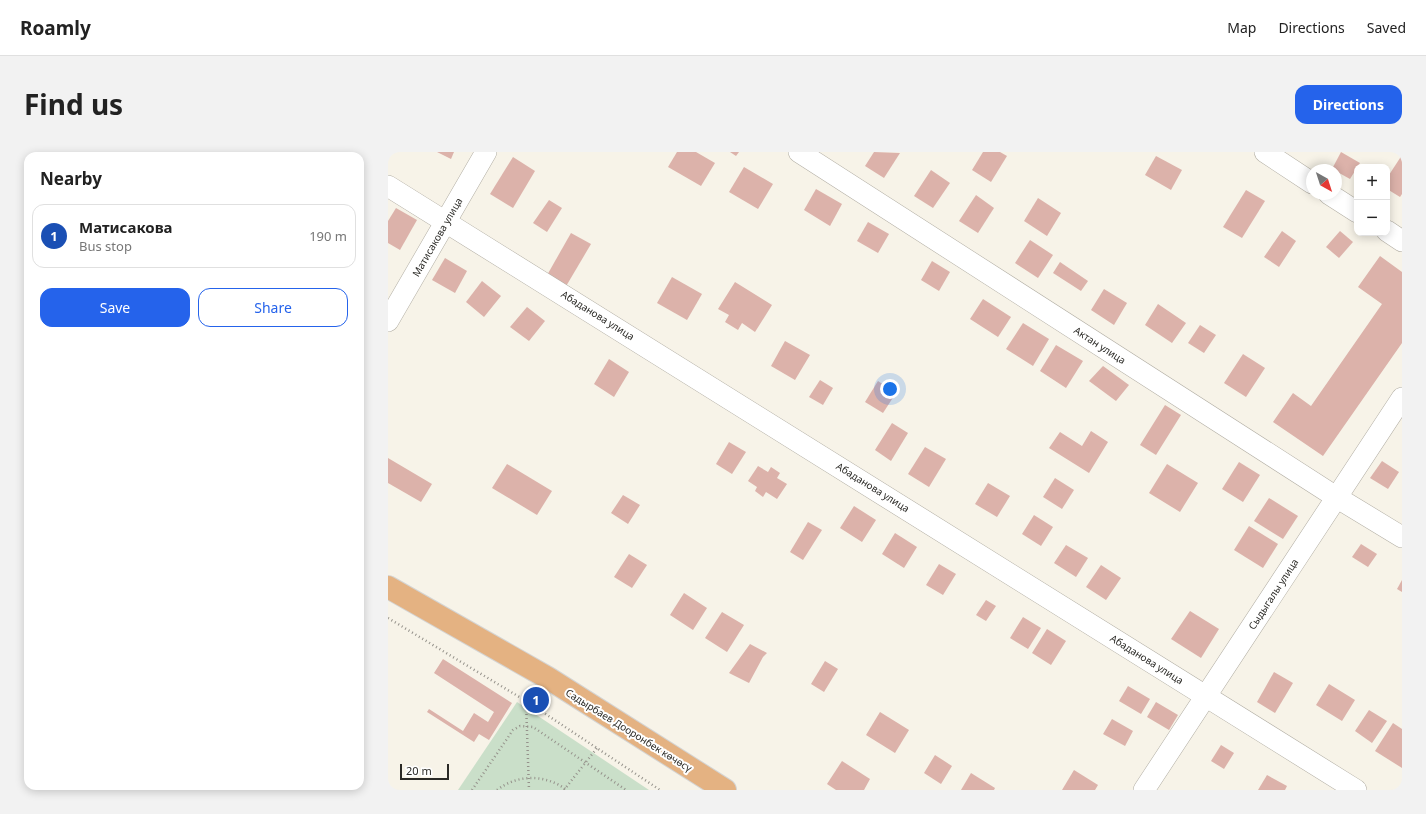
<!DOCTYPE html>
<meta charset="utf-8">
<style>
body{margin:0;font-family:"Noto Sans",sans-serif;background:#f2f2f2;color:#222}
.controls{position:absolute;right:12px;top:12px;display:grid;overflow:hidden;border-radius:8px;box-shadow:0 2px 10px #0003}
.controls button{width:36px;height:36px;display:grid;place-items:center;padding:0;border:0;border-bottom:1px solid #e0e0e0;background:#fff;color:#222;font:20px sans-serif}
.compass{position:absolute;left:918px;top:12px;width:36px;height:36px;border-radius:50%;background:#fff;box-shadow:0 2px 10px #0003;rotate:141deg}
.scale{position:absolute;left:12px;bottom:10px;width:49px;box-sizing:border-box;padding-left:4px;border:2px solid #2a2925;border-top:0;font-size:11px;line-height:14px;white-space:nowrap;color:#2a2925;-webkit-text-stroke:3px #fff;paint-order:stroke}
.you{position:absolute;left:502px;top:237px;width:14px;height:14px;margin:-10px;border:3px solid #fff;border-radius:50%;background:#1a73e8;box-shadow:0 0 0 6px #1a73e833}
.badge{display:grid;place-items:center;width:26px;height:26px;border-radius:50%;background:#2563eb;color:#fff;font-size:13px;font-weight:700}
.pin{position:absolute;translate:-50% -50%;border:2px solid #fff;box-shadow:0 1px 4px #0006}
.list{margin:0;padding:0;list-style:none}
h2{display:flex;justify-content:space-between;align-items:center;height:52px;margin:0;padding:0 16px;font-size:17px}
h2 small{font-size:13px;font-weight:400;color:#767676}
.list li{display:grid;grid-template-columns:26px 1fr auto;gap:12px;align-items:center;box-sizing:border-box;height:64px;margin:0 8px 8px;padding:0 8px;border:1px solid #e0e0e0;border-radius:12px}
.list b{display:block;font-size:15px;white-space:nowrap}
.list p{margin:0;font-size:13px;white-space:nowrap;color:#767676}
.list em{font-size:13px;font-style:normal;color:#767676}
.actions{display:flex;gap:8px;padding:12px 16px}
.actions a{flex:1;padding:9px 0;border:1px solid #2563eb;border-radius:12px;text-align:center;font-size:14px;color:#2563eb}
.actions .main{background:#2563eb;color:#fff}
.map{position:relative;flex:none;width:1014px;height:638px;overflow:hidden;border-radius:12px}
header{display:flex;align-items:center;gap:24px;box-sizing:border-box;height:56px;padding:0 20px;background:#fff;border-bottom:1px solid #e0e0e0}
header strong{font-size:19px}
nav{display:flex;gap:22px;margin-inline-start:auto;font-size:14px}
.intro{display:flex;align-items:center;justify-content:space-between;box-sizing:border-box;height:96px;padding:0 24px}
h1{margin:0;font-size:28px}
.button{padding:10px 18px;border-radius:12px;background:#2563eb;color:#fff;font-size:14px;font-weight:700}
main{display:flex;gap:24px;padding:0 24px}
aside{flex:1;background:#fff;border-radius:12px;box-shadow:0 2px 10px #0003}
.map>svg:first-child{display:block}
</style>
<header>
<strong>Roamly</strong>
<nav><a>Map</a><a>Directions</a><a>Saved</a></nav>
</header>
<div class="intro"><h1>Find us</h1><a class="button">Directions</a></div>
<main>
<aside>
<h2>Nearby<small></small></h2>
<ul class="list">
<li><span class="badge" style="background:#1a4fb4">1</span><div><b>Матисакова</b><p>Bus stop</p></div><em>190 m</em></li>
</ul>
<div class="actions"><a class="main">Save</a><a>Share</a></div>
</aside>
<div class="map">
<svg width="1014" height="638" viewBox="0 0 1014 638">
<rect width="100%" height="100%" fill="#f7f3e8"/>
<path fill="#cadfc9" d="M129,550l132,88h-191z"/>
<g fill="#dcb2aa">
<path d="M49,0h17l-3,7z"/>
<path d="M289,0h19l19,11 -14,23 -33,-19z"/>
<path d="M342,0h9l-3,4z"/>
<path d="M486,0l26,1 -16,25 -19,-12z"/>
<path d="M595,0h17l7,4 -16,26 -19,-12z"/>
<path d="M953,0l19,11 -10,16 -18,-10z"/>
<path d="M1014,3v39l-2,3 -13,-8v-11z"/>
<path d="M768,4l26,14 -11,20 -26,-15z"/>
<path d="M125,5l22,14 -22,37 -23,-14z"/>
<path d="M356,15l29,17 -15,25 -29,-17z"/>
<path d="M543,18l19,13 -17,25 -19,-12z"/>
<path d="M428,37l26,15 -12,22 -26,-16z"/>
<path d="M858,38l19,11 -23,37 -19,-11z"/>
<path d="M588,43l18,13 -16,25 -19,-12z"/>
<path d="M650,46l23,15 -14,23 -23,-15z"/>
<path d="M161,48l13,8 -15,24 -14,-9z"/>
<path d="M8,56l21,12 -17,30 -12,-7v-22z"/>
<path d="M480,70l21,12 -11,19 -21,-12z"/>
<path d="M894,79l14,10 -17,26 -15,-10z"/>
<path d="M952,79l13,11 -14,16 -13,-11z"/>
<path d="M183,81l20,11 -26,44 -19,-11z"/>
<path d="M642,88l23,15 -15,23 -23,-15z"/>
<path d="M992,104l22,16v71l-79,113 -50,-34 20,-29 18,13 71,-102 -24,-17z"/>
<path d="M57,106l22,13 -12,22 -23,-13z"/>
<path d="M544,109l18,11 -11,19 -18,-11z"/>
<path d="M672,110l28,19 -7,10 -28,-18z"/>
<path d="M284,125l30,17 -15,26 -30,-17z"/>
<path d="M94,129l19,15 -17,21 -18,-15z"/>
<path d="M347,130l37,23 -17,27 -13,-9 -4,7 -13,-8 4,-7 -11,-6z"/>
<path d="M716,137l23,14 -13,22 -23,-15z"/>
<path d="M595,147l28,18 -13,20 -28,-18z"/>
<path d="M770,152l28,19 -14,20 -27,-18z"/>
<path d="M139,155l18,14 -16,20 -19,-14z"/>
<path d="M635,171l26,16 -16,27 -27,-17z"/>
<path d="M812,173l16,10 -12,18 -16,-10z"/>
<path d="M397,189l25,14 -15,25 -24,-14z"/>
<path d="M668,193l27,16 -17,27 -26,-17z"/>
<path d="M855,202l22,14 -19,29 -22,-14z"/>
<path d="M221,207l20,13 -15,25 -20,-13z"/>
<path d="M715,214l26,19 -13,16 -27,-20z"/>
<path d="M432,228l13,8 -10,17 -14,-8z"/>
<path d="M490,229l18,12 -13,20 -18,-11z"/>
<path d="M777,253l16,10 -25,40 -16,-10z"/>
<path d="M504,271l16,10 -17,28 -16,-11z"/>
<path d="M703,279l17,11 -19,31 -40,-25 11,-16 22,14z"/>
<path d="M341,290l17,10 -14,22 -16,-10z"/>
<path d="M537,295l21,12 -17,28 -21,-13z"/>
<path d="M0,306l44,26 -11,18 -33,-19z"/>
<path d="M994,309l17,11 -11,17 -18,-11z"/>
<path d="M851,310l21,13 -17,27 -21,-13z"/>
<path d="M119,312l45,27 -15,24 -45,-27z"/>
<path d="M779,312l31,19 -18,29 -31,-19z"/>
<path d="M370,314l10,6 3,-5 9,6 -3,5 10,6 -10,15 -11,-7 -3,5 -8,-6 2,-4 -9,-6z"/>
<path d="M667,326l19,12 -12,19 -19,-12z"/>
<path d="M600,331l22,13 -13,21 -22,-13z"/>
<path d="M235,343l17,10 -12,19 -17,-11z"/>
<path d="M881,346l29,18 -15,23 -29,-18z"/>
<path d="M466,354l22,14 -14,22 -22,-14z"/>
<path d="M646,363l19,12 -12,19 -19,-12z"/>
<path d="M420,370l14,8 -19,30 -13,-8z"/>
<path d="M861,374l29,18 -15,24 -29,-18z"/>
<path d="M507,381l22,14 -13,21 -22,-14z"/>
<path d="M973,392l16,10 -9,13 -16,-10z"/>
<path d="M678,393l22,13 -12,19 -22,-14z"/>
<path d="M241,402l18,11 -15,23 -18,-11z"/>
<path d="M551,412l17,10 -13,21 -17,-10z"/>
<path d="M713,413l20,13 -15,22 -20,-13z"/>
<path d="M1014,428v12l-5,-3z"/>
<path d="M296,441l23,15 -14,22 -23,-15z"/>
<path d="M598,448l10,6 -10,15 -10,-6z"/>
<path d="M802,459l29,18 -18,29 -30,-19z"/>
<path d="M334,460l22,13 -17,27 -22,-14z"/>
<path d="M635,465l18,11 -13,21 -18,-11z"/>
<path d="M659,477l19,12 -15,24 -19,-12z"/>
<path d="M362,492l17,9 -4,4 -14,26 -20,-10z"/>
<path d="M55,507l69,44 -23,37 -10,-6 -5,8 -47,-30 2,-3 34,22 11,-18 14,9 6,-10 -60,-39z"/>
<path d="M437,509l13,8 -14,23 -13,-8z"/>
<path d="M886,520l19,11 -18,30 -18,-11z"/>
<path d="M941,532l26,16 -13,21 -26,-16z"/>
<path d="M740,534l22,13 -9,15 -22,-13z"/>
<path d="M768,550l22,13 -9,15 -22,-13z"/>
<path d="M981,558l18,11 -15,22 -17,-12z"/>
<path d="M492,560l29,18 -14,23 -29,-18z"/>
<path d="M724,567l21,12 -8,15 -22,-12z"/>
<path d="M1005,571l9,6v39l-27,-17z"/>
<path d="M833,593l13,8 -10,16 -13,-8z"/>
<path d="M547,603l17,11 -11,18 -17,-11z"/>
<path d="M454,609l28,18 -6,11h-28l-9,-6z"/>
<path d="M686,618l24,15 -3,5h-33z"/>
<path d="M583,621l24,15 -1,2h-33z"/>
<path d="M879,623l20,11 -2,4h-27z"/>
</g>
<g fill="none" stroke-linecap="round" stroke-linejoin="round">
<defs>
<g id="minor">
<path d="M411,0l537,345 66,40"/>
<path d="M877,0l47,31"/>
<path d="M0,34l968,604"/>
<path d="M941,42l28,18"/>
<path d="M999,79l15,10"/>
<path d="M0,169l98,-169"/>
<path d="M756,638l258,-392"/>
</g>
<path id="major" d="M0,435l160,91 177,112"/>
</defs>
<use href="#minor" stroke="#b2aea4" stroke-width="22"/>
<use href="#major" stroke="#d4d4d3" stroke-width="24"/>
<g stroke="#95928b" stroke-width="2.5" stroke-dasharray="1 3" stroke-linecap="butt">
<path d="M0,466l138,83 134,89"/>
<path d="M138,550l3,88"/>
<path d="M84,638l41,-60 7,-4 13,1 93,63"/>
<path d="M109,638c21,-16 48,-16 70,0"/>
<path d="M176,638l33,-42"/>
</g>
<use href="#minor" stroke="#fff" stroke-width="21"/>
<use href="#major" stroke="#e4b282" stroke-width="22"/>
</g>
<g text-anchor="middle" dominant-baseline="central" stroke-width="4" stroke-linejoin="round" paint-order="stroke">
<g font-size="10" fill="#2a2925" stroke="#fff">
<text transform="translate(49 85) rotate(-60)">Матисакова улица</text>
<text transform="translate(210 163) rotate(32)">Абаданова улица</text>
<text transform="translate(712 193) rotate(33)">Актан улица</text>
<text transform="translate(485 335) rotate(32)">Абаданова улица</text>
<text transform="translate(885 442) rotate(-57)">Сыдыгалы улица</text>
<text transform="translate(759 507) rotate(32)">Абаданова улица</text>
<text transform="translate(241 578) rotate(32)">Садырбаев Дооронбек көчөсү</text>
</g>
</g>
</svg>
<div class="controls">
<button>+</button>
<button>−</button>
</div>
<svg class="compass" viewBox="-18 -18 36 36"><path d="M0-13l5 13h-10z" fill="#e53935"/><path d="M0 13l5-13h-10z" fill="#767676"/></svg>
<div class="scale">20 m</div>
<div class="you"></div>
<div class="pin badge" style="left:148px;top:548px;background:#1a4fb4">1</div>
</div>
</main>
